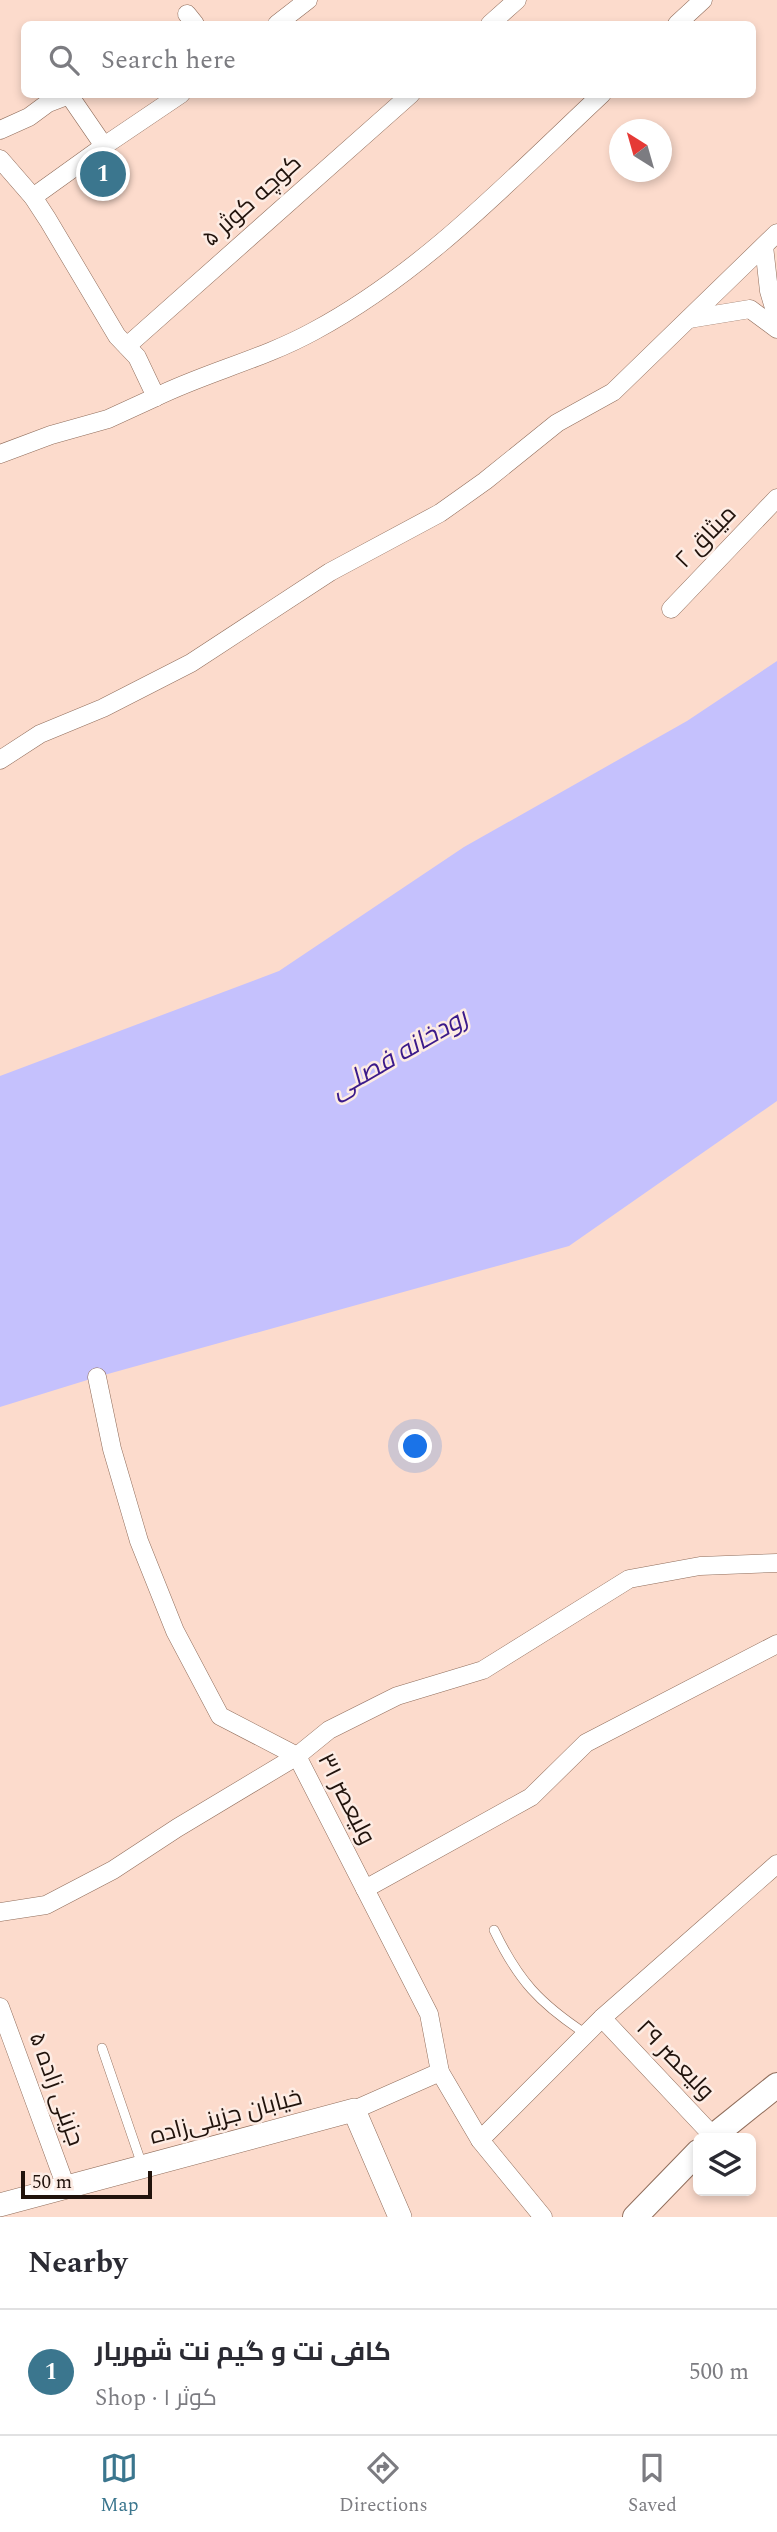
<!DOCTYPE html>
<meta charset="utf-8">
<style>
body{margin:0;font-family:Spectral,Cairo,serif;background:#f7f7f7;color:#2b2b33}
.controls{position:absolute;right:21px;bottom:21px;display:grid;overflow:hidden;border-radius:10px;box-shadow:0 4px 10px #0003}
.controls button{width:63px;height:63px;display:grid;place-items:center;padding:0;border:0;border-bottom:2px solid #e1e1e2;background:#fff;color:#2b2b33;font:35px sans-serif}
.compass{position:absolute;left:609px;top:119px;width:63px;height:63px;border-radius:50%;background:#fff;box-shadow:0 4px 10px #0003;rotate:323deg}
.scale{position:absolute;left:21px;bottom:18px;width:131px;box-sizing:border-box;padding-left:7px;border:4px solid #21130c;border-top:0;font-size:19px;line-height:24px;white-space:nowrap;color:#21130c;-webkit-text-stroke:5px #fdece4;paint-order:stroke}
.you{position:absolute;left:416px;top:1447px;width:24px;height:24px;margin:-18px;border:5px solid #fff;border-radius:50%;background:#1a73e8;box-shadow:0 0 0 10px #1a73e833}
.badge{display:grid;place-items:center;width:46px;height:46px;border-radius:50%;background:#3b768e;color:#fff;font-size:23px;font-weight:700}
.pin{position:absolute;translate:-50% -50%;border:4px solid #fff;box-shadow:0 2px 7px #0006}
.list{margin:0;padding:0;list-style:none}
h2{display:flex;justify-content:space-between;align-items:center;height:91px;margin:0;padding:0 28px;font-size:30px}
h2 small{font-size:23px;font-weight:400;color:#7c7c81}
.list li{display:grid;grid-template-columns:46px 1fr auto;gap:21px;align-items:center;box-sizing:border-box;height:126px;padding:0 28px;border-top:2px solid #e1e1e2}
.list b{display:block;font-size:26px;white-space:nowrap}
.list p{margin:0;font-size:23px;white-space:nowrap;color:#7c7c81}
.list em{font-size:23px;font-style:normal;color:#7c7c81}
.icon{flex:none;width:38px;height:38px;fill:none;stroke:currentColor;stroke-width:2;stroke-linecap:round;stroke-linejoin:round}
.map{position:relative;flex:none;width:777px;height:2217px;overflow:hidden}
.search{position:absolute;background:#fff;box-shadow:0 4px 10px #0003;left:21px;right:21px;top:21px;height:77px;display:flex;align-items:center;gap:18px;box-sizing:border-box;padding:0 24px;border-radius:10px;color:#7c7c81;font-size:26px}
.sheet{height:217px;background:#fff}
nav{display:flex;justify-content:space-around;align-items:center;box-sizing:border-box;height:98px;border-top:2px solid #e1e1e2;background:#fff;font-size:19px;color:#7c7c81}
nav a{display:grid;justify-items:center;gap:4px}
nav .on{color:#3b768e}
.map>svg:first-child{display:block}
</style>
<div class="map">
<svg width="777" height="2217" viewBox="0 0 777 2217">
<rect width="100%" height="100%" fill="#fcdbcc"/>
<path fill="#c5c1fd" d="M777,661v440l-208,145 -472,131 -97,30v-331l279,-105 185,-124 223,-126z"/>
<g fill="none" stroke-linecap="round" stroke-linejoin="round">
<defs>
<g id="service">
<path d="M494,1930c24,50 45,73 92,104"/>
<path d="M102,2048l40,117"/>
</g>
<g id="minor">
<path d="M187,14l8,10"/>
<path d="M277,24l31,-24"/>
<path d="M490,24l27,-24"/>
<path d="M677,24l26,-24"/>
<path d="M0,130l29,-13 19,-14 21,-8 35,51"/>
<path d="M0,159l33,38 15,23 69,116 20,21 19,40c51,-25 107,-38 158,-66 110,-59 197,-152 288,-237"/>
<path d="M33,197l71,-51 77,-52"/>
<path d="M764,246l5,45 8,27"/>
<path d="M689,319l61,-10 27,20"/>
<path d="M127,346l284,-252"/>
<path d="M0,454l51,-19 57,-16 48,-22"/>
<path d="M671,609l106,-111"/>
<path d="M0,760l40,-26 63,-26 88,-45 139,-91 110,-59 45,-32 72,-58 56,-31 164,-159"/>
<path d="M97,1377l15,72 27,92 36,90 45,85 77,40 132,258 11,58 40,68 63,77"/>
<path d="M365,1889l166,-92 55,-54 191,-99"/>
<path d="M0,1912l46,-7 67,-35 64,-42 120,-72 32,-26 68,-34 86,-26 146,-91 71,-13 77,-3"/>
<path d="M0,2007l66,180"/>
<path d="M602,2018l111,118"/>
<path d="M354,2110l86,-38"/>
<path d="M480,2140l122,-122 175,-154"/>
</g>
<path id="tertiary" d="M0,2205l354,-95 46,107"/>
<g id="secondary">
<path d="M711,2138l66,-53"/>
<path d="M635,2217l63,-65"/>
</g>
</defs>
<use href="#service" stroke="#906d5b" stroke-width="10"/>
<use href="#minor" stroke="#906d5b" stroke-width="19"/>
<use href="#tertiary" stroke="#906d5b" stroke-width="24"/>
<use href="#secondary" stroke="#906d5b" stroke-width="26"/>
<use href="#service" stroke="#fff" stroke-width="9"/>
<use href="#minor" stroke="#fff" stroke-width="18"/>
<use href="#tertiary" stroke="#fff" stroke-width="23"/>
<use href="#secondary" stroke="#fff" stroke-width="24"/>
</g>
<g text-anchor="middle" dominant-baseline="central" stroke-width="5" stroke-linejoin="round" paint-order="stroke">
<g font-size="24" fill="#21130c" stroke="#fdece4">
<text transform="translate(252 201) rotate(-42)">کوچه کوثر ۵</text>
<text transform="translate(706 537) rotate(-46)">میثاق ۲</text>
<text transform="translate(346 1799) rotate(63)">ولیعصر ۳۱</text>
<text transform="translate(675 2060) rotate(46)">ولیعصر ۲۹</text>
<text transform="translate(56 2089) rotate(70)">جزینی زاده ۵</text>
<text transform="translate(226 2117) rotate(-15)">خیابان جزینی‌زاده</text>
</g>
<g font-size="26" font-style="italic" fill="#3b1a8a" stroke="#fdece4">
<text transform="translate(399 1054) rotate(-30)">رودخانه فصلی</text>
</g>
</g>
</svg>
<div class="controls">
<button><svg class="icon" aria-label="layers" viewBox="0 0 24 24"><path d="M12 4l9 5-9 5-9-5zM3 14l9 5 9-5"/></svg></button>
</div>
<svg class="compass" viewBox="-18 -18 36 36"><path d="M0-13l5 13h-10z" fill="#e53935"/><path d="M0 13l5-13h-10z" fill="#7c7c81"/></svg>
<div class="scale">50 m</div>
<div class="you"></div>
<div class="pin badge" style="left:103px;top:174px">1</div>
<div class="search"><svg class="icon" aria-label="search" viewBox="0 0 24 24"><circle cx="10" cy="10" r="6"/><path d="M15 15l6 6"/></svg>Search here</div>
</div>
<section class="sheet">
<h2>Nearby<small></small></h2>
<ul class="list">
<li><span class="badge">1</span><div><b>کافی نت و گیم نت شهریار</b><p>Shop · کوثر ۱</p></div><em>500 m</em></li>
</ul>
</section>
<nav>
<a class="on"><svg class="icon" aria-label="map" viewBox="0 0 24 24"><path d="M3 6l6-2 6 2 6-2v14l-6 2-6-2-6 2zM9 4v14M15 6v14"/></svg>Map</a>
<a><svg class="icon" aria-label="directions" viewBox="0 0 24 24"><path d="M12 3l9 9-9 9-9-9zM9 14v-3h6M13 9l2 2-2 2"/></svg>Directions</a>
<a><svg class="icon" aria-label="saved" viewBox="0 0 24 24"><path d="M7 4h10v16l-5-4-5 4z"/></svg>Saved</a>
</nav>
